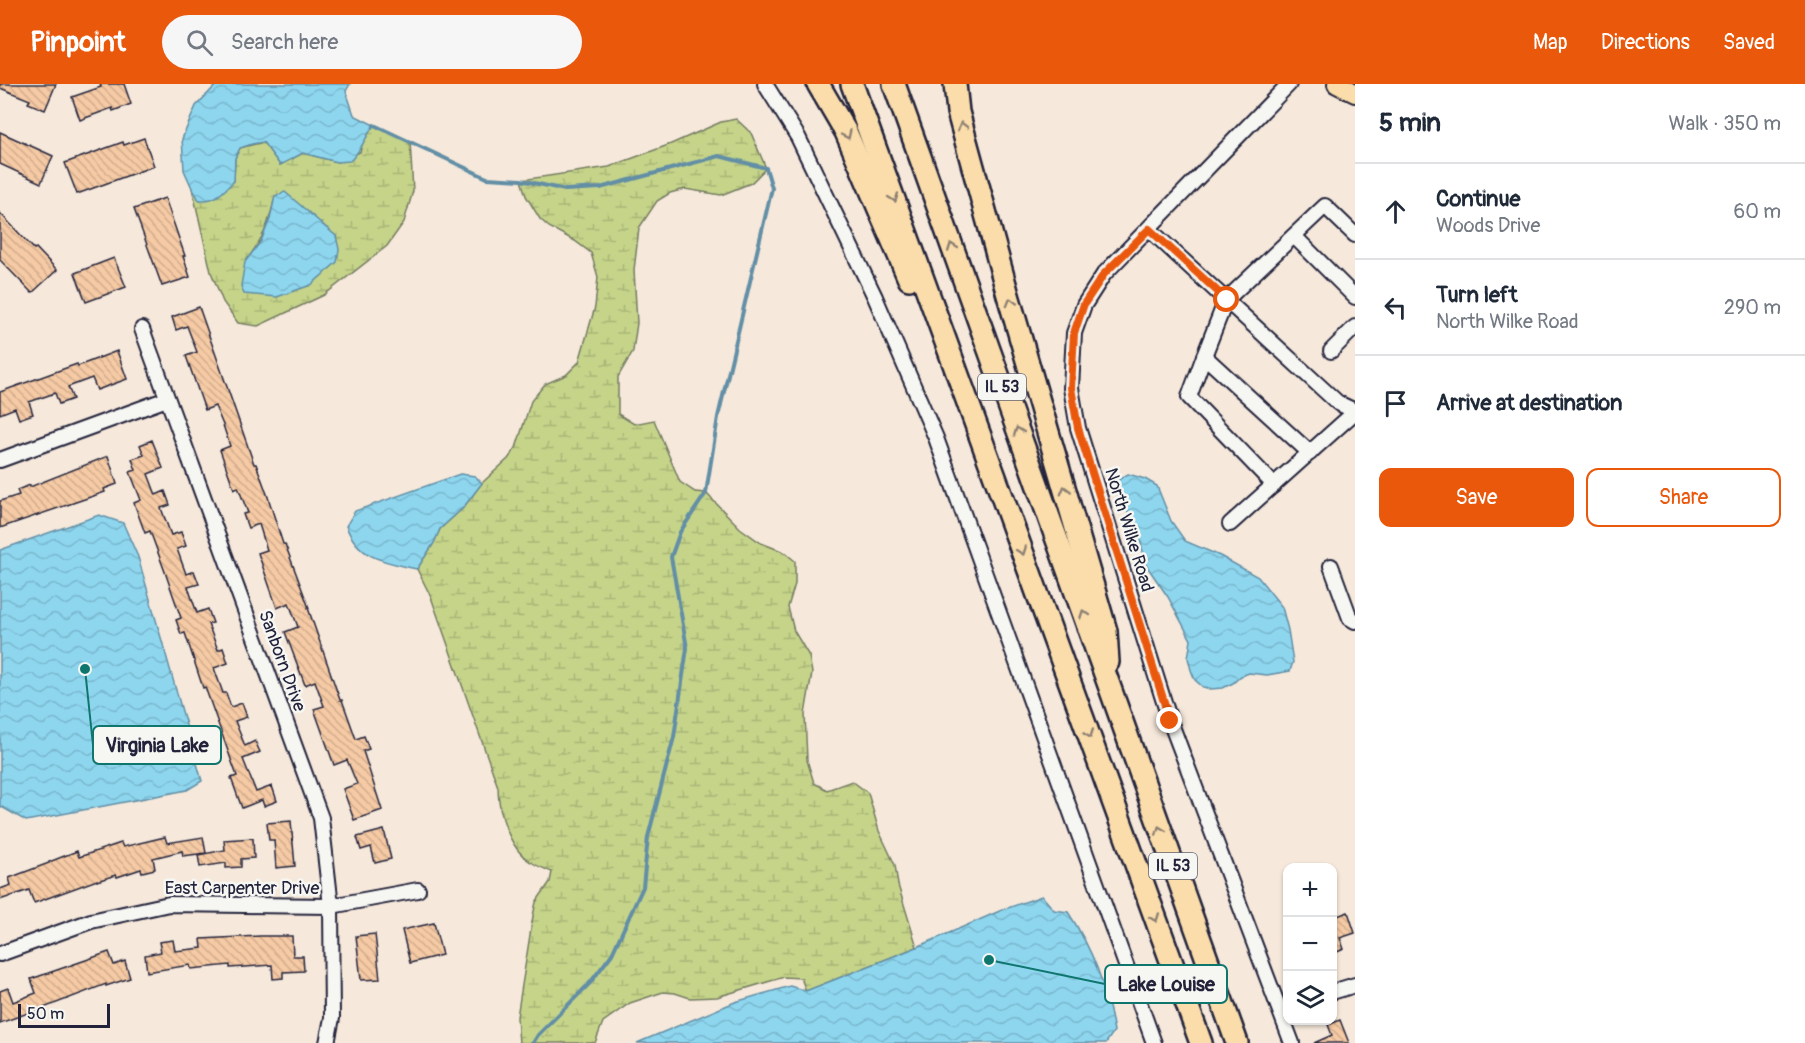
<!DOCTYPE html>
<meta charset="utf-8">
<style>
body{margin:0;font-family:Pangolin,sans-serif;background:#f6f6f7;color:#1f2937}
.controls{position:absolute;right:18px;bottom:18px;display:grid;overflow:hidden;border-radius:12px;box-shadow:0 2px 4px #0004}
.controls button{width:54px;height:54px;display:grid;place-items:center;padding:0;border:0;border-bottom:2px solid #e0e1e3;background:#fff;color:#1f2937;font:30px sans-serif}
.scale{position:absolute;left:18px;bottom:15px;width:92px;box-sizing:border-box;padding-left:6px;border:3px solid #22223b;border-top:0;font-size:16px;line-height:21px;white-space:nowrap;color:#22223b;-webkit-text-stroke:4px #f6f6f2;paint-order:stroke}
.stop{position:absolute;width:18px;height:18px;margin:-14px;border:4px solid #ea580c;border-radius:50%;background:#fff}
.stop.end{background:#ea580c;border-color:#fff;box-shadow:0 2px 6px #0008}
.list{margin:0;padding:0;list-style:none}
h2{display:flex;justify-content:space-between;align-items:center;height:78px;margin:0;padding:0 24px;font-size:26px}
h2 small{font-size:20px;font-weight:400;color:#747a83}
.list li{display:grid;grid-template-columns:39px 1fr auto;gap:18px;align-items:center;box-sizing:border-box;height:96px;padding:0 24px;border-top:2px solid #e0e1e3}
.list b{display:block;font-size:22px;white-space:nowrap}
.list p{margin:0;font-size:20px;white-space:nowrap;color:#747a83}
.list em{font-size:20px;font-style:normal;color:#747a83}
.actions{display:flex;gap:12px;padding:18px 24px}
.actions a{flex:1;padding:14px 0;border:2px solid #ea580c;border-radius:12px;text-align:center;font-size:21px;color:#ea580c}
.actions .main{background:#ea580c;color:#fff}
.icon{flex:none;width:33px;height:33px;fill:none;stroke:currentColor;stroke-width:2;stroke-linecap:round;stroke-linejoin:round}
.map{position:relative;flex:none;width:1355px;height:959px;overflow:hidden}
header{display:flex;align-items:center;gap:36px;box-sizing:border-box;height:84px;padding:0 30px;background:#ea580c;color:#fff}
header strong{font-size:28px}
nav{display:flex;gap:33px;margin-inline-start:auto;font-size:21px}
.search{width:420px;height:54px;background:#f6f6f7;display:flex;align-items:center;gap:15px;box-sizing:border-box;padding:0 21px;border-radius:33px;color:#747a83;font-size:22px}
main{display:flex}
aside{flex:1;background:#fff}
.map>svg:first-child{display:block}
.wetland{fill:url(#wetland-marsh);stroke:#747b62;stroke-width:1.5;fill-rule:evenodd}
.water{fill:url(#water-waves);stroke:#628ea6;stroke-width:1.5}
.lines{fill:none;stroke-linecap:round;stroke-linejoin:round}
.stream{stroke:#628ea6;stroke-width:4}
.building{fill:url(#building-back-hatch);stroke:#22223b;stroke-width:1.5}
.minor-casing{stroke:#22223b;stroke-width:18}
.major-casing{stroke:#22223b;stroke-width:22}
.highway-casing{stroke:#22223b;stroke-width:26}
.minor{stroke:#f6f6f2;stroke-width:14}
.major{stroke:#faddab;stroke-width:18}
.highway{stroke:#faddab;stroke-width:21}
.oneway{stroke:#8e8073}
.route{stroke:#ea580c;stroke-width:8}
.labels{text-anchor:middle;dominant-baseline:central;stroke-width:5;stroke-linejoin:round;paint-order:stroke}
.shield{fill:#f6f6f2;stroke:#626272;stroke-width:1.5}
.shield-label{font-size:16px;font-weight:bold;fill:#22223b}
.street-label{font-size:18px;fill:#22223b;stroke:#f6f6f2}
.leader{fill:none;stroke:#0f766e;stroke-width:2}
.callout-dot{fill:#0f766e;stroke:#f6f6f2;stroke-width:2}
.callout{fill:#f6f6f2;stroke:#0f766e;stroke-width:2}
.callout-label{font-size:20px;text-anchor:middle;font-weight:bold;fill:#22223b}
</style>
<header>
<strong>Pinpoint</strong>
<div class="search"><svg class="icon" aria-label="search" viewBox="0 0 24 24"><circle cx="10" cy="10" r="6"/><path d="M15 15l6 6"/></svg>Search here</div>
<nav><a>Map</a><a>Directions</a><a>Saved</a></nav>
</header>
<main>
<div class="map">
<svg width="1355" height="959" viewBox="0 0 1355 959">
<defs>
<pattern id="wetland-marsh" width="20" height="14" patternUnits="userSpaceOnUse" patternTransform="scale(1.5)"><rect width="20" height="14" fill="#c5d489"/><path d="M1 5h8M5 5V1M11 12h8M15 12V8" fill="none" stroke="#a9b677"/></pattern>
<pattern id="water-waves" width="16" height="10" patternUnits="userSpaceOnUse" patternTransform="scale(1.5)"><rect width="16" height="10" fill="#8dd6ee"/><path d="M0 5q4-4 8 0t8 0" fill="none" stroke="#79b7cd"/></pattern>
<pattern id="building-back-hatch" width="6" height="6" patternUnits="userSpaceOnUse" patternTransform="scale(1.5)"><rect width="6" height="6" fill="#f5caa4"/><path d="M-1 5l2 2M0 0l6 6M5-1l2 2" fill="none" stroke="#d2ad8e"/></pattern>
</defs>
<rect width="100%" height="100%" fill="#f6e9db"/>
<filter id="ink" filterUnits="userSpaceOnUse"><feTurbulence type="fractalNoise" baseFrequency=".0167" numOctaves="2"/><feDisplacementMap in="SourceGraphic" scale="12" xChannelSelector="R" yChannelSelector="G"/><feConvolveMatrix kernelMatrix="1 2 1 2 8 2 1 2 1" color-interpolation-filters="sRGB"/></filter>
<g filter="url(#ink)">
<g class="wetland">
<path d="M736,35L751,49L766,84L751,99L721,111L685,105L670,109L657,117L639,144L634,186L637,239L633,267L618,293V330L634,340L654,336L680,398L695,408L706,409L740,444L761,459L784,468L795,477V500L788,523L794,547L809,572L812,589L805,630L807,676L814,699L827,706L852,697L868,709L879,747L895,781L898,801L917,863L806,907L801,894L784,893L717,913L690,914L675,909L663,908L630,919L603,938L595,959H519L517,933L533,832L536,818L550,798L552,788C545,785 537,782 531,778C509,765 498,727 498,703L431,513L417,485L434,459L440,445L463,424L482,399L508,375L516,364L531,317L545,300L566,291L579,278L595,223L598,193L591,169L575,157L549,143L540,135L526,112L521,96L609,83L671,60L721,38Z"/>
<path d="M374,41L410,57L413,107L404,138L387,162L324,211L258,242L238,239L223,218L211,188L192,104L200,116L234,97L235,74L240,64L263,58L280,81L303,69L337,78L360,68L364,54ZM275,112L336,152L245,178C263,155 269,141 275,112Z"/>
</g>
<g class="water">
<path d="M217,0H350L346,7L354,31L374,41C365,54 361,67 350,77L337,78L303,69L280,81L263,58L252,60L240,64L235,74L234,97C222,109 217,117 199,116L192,104L184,86L182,55L196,22Z"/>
<polygon points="285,108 336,152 339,165 337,178 311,201 277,213 244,210 241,202 245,178 261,157 270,135 275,112"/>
<path d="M460,390L475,392L482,399L463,424L440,445L434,459L417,485C386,478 359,476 346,442L355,427Z"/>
<polygon points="1128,390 1145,395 1157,402 1171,437 1185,457 1220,472 1258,493 1282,523 1288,546 1293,578 1290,587 1267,591 1249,589 1241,592 1233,599 1223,604 1210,605 1203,603 1195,596 1191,586 1188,574 1191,556 1168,513 1146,481 1138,446 1118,412 1116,397"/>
<polygon points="99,431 123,439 138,473 202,697 187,706 26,737 0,722 0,466"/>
<path d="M1042,812L1054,826L1068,828C1093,866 1106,902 1114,947L1106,959H637L735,918L790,902L806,907L917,863L1002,826Z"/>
</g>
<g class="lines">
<polyline class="stream" points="374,41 487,94 521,96 565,106 600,104 719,72 766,84 772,104 718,333 706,409 680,448 671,473 687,564 674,653 648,753 643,803 612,870 590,899 538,951 533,959"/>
</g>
<g class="building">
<polygon points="0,0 56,0 45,26 28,19 30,16 0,4"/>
<polygon points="100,0 124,0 131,20 113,27 112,24 80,36 72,13 101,3"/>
<polygon points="0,48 53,72 41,99 0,80"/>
<polygon points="144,54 154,82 77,110 65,79 123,58 124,61"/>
<polygon points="165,114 185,172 183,172 190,193 162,202 134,125"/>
<polygon points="0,129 34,165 36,164 57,186 32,209 0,176"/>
<polygon points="114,174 126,203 86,218 75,189"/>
<polygon points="199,223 254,380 256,380 267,410 283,460 285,460 309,524 308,524 340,616 342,616 356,655 364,652 369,665 363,667 382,726 354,736 343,705 357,700 347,676 334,681 314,625 324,622 315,597 305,601 285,548 298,543 289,519 277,524 258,469 267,466 259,440 248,444 243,430 248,429 238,403 234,405 220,366 230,362 223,341 215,322 205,326 186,272 197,268 187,242 176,246 172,233"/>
<polygon points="117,267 127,295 97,306 92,294 68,303 73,315 59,320 55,309 29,318 33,330 19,335 15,324 0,330 0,308 77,280 78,282"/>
<polygon points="152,356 163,384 148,390 156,411 165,407 170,421 161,424 171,451 181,448 186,462 177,465 186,490 194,487 199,500 188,503 197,529 208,525 213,539 208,540 218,566 223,564 228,579 214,584 223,609 226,609 231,623 242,619 247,633 235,637 245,662 255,657 260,668 243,675 256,708 272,702 277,717 264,722 262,716 242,724 231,694 237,692 205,603 203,604 185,549 181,550 176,536 181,534 164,485 150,447 145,449 134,419 141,416 130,388 136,386 132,375 144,371 140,361"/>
<polygon points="108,372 117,400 104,405 105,408 0,444 0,417 19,411 17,406 30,401 30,403"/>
<polygon points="291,737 295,782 276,784 274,756 269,756 267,739"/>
<polygon points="384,746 391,775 375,779 371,763 361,766 357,753"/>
<polygon points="165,753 167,759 203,753 206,769 183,772 182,767 153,774 155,785 142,788 141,785 117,793 116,791 97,797 97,796 34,819 29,806 0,816 0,805 11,801 9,794 49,779 49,778 77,767 79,773 121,759 123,763"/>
<polygon points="253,754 254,774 241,775 241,783 226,784 226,779 200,783 198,771 225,766 224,756"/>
<polygon points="1348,828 1355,849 1340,854 1344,865 1332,870 1332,834"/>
<polygon points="434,839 442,871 410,879 402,846"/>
<polygon points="375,850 380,895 361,896 356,852"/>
<polygon points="260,852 292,852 293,872 303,872 304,887 283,888 283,894 273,895 272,881 230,884 230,881 191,885 190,881 147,888 145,871 161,868 159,858 173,856 175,867 202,864 201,855"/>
<polygon points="109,868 114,881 125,877 130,894 106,902 106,900 28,930 28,929 0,939 0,907 8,904 13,918 36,909 31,895"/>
<polygon points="1340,936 1349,959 1314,959 1332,951 1328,941"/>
</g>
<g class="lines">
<g class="minor-casing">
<g id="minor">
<polyline points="765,0 798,53 875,213 936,354 1154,959"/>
<polyline points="1289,0 1104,190 1084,221 1074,249 1071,304 1078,344 1170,637 1292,959"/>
<polyline points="1149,145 1338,319 1355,327"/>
<polyline points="1294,152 1355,213"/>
<polyline points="142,245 321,734 331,822 332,934 327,959"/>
<polyline points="1331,267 1355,243"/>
<polyline points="1204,272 1226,216 1325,122 1355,151"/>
<polyline points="0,376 167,315"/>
<polyline points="1274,401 1189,313 1204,272 1310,369"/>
<polyline points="1230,440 1355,328"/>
<polyline points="1331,482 1350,534 1355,537"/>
<polyline points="0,870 91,837 169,820 331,822 418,806"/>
<polyline points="1332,908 1355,901"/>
</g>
</g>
<g class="major-casing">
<polyline id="major" points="1337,0 1355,9"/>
</g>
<g class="highway-casing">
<g id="highway">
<polyline points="818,0 846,48 909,195"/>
<polyline points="852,0 1201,959"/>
<polyline points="894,0 1237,959"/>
<polyline points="955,0 958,28 1008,211 1106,547 1108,578"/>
</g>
</g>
<use href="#minor" class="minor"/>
<use href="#major" class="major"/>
<use href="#highway" class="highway"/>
</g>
<defs><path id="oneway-chevron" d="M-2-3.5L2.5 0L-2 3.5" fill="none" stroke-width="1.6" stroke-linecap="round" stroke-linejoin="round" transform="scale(1.5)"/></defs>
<g class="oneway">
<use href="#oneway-chevron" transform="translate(962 42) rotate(-106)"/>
<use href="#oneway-chevron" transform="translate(847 51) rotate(65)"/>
<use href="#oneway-chevron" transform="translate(894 114) rotate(70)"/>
<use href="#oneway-chevron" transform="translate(952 163) rotate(-110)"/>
<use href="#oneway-chevron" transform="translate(1011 218) rotate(-106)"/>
<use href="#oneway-chevron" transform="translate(1018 347) rotate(-110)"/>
<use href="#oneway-chevron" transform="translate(1065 406) rotate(-106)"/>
<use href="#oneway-chevron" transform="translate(1022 467) rotate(70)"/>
<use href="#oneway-chevron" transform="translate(1084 530) rotate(-110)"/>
<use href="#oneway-chevron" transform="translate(1089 650) rotate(70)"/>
<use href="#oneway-chevron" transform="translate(1160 746) rotate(-110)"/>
<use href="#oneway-chevron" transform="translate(1155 834) rotate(70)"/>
</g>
</g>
<g class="lines" filter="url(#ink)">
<polyline class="route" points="1170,637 1078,344 1071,304 1074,249 1084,220 1104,190 1149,145 1227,216"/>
</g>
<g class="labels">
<g class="shield">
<rect x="978" y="290" width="48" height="26" rx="4.5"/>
<rect x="1149" y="769" width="48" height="26" rx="4.5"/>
</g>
<g class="shield-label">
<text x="1002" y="303">IL 53</text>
<text x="1173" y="782">IL 53</text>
</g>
<g class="street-label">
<text transform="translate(1129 446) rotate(73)">North Wilke Road</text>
<text transform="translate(282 577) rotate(70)">Sanborn Drive</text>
<text x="242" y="804">East Carpenter Drive</text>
</g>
</g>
<path class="leader" d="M85 585L93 661M989 876L1105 900"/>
<g class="callout-dot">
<circle cx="85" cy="585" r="6"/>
<circle cx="989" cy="876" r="6"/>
</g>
<g class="callout">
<rect x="93" y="642" width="128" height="38" rx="6"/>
<rect x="1105" y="881" width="122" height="38" rx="6"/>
</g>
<g class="callout-label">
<text x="157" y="668">Virginia Lake</text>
<text x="1166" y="907">Lake Louise</text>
</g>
</svg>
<div class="controls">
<button>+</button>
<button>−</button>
<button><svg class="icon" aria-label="layers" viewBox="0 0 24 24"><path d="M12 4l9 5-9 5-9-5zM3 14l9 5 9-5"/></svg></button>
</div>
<div class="scale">50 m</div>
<div class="stop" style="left:1227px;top:216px"></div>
<div class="stop end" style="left:1170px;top:637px"></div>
</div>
<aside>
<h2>5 min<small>Walk · 350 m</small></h2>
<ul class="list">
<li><svg class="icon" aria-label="ahead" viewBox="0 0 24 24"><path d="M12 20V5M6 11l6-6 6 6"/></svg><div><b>Continue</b><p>Woods Drive</p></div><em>60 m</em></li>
<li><svg class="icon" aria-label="left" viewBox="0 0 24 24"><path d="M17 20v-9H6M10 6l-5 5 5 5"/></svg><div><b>Turn left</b><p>North Wilke Road</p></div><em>290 m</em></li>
<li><svg class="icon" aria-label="arrive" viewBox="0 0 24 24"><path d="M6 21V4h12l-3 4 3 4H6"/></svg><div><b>Arrive at destination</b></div></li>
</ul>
<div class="actions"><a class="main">Save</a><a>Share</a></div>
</aside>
</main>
